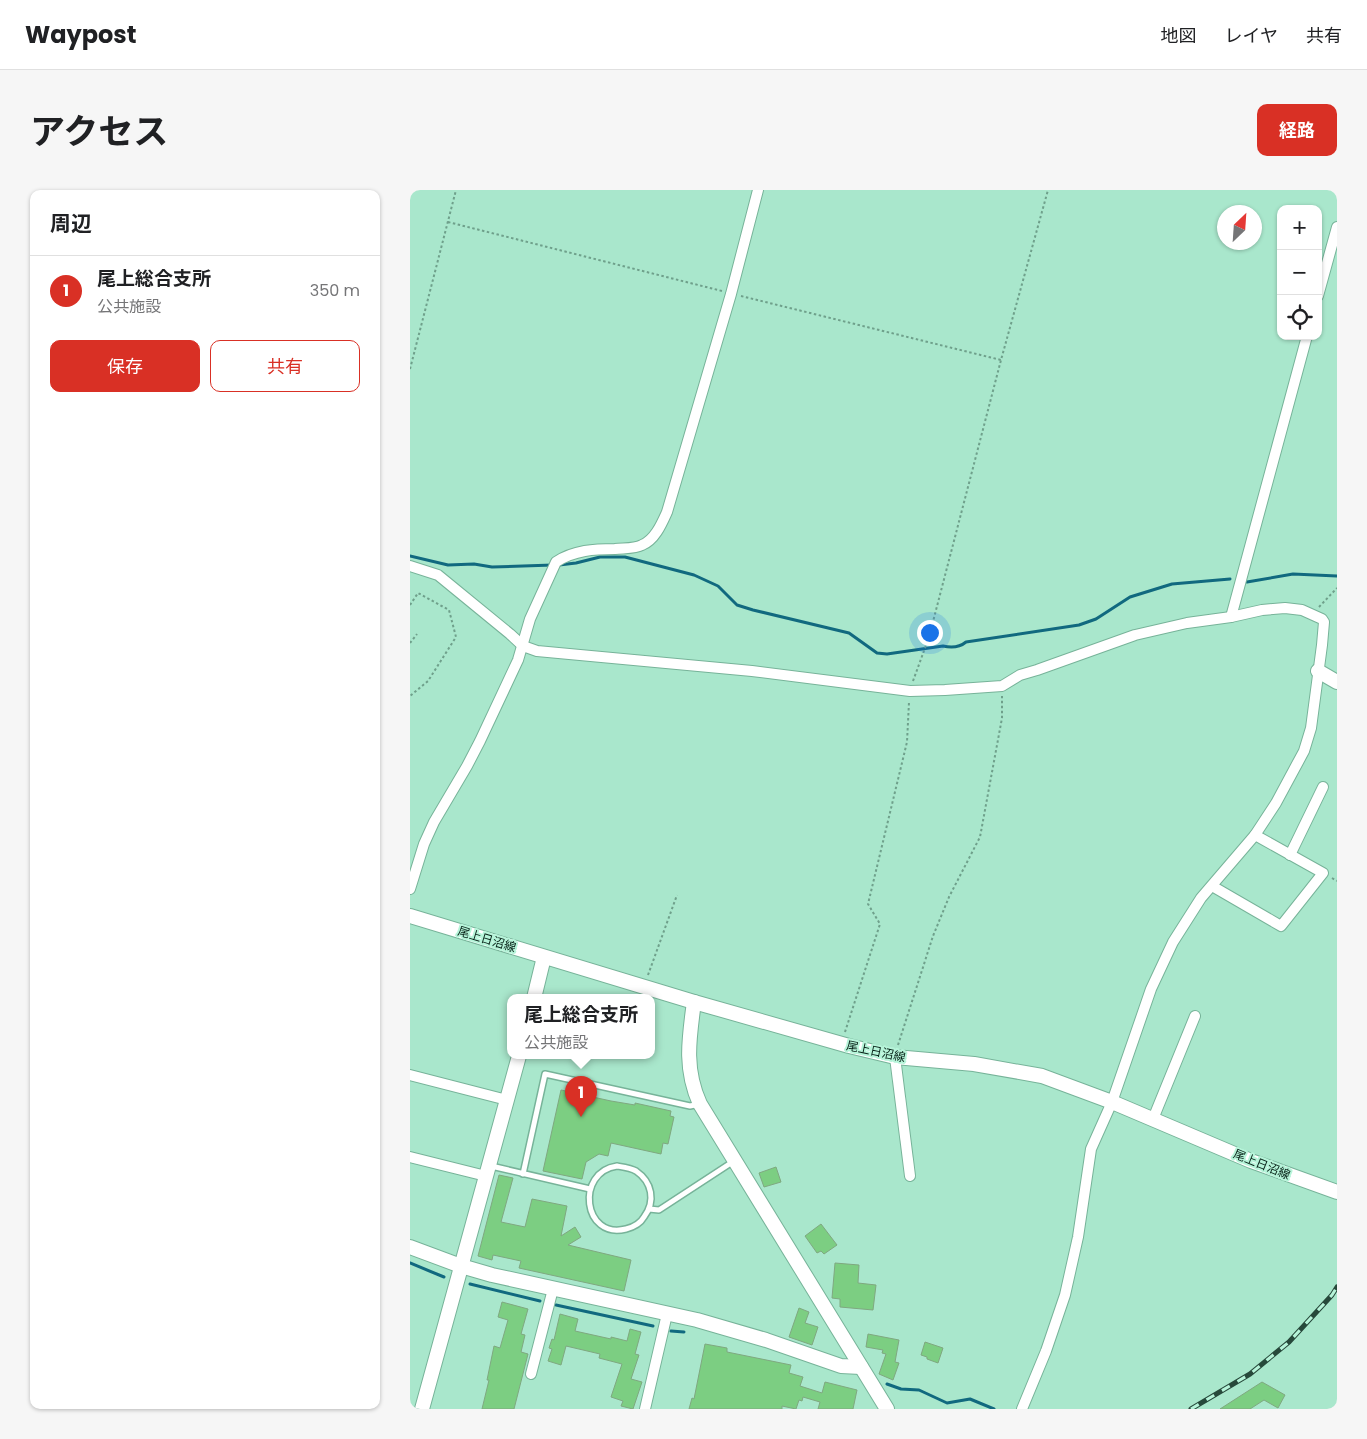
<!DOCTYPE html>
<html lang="ja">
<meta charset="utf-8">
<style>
body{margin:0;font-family:Poppins,"Noto Sans JP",sans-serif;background:#f6f6f6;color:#202124}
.controls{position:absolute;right:15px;top:15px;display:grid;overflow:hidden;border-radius:10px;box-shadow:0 1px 4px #0004}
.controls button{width:45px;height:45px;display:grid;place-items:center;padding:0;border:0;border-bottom:1px solid #e0e0e0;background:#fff;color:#202124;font:25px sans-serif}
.compass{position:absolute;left:807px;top:15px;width:45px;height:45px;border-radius:50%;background:#fff;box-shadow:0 1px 4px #0004;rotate:25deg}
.you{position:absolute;left:519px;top:442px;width:18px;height:18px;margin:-12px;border:4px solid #fff;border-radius:50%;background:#1a73e8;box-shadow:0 0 0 8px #1a73e833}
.badge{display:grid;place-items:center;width:32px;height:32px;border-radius:50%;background:#d93025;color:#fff;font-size:16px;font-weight:700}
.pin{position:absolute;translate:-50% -41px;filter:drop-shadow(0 1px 2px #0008)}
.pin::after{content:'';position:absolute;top:26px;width:18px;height:15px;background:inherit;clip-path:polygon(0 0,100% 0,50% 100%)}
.popup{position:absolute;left:97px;top:804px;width:148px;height:65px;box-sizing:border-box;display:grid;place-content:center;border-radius:10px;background:#fff;filter:drop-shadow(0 1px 4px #0005);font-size:16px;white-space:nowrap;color:#757577}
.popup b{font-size:19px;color:#202124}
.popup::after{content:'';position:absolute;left:50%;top:100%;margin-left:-10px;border:10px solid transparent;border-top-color:#fff}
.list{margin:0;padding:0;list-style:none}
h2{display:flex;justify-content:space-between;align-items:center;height:65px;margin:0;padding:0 20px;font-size:21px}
h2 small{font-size:16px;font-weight:400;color:#757577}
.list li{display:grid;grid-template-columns:32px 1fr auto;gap:15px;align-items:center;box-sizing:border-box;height:70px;padding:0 20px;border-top:1px solid #e0e0e0}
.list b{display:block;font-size:19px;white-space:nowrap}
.list p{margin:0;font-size:16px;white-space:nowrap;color:#757577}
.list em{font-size:16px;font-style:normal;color:#757577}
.actions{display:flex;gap:10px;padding:15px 20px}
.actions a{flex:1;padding:11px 0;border:1px solid #d93025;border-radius:10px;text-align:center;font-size:18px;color:#d93025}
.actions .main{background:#d93025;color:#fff}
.icon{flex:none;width:28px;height:28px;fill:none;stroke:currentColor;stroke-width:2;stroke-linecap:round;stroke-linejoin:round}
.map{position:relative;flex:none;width:927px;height:1219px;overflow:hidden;border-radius:10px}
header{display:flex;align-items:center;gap:30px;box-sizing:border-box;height:70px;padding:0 25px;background:#fff;border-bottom:1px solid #e0e0e0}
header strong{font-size:24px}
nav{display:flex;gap:28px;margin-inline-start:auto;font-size:18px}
.intro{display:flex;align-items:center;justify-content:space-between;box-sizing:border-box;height:120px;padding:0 30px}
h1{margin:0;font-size:35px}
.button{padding:12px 22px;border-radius:10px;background:#d93025;color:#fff;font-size:18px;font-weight:700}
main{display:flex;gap:30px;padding:0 30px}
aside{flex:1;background:#fff;border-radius:10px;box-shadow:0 1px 4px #0004}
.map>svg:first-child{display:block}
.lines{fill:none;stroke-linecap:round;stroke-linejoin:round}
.stream{stroke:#11697f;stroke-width:3}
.building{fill:#7cce82;stroke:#7fa880}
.lane-casing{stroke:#77b399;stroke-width:8}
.street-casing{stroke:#77b399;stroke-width:12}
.secondary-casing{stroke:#77b399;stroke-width:16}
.path{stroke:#6fa08b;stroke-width:2;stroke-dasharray:2.5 2.5;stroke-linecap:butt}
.lane{stroke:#fff;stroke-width:5}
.street{stroke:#fff;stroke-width:10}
.secondary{stroke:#fff;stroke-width:14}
.rail-casing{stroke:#27493b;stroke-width:5}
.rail{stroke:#b6f4d9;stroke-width:3;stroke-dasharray:9;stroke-linecap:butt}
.labels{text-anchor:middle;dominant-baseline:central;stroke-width:4;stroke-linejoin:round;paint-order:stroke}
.street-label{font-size:12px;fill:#062016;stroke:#b6f4d9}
</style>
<header>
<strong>Waypost</strong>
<nav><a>地図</a><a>レイヤ</a><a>共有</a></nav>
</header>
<div class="intro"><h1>アクセス</h1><a class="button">経路</a></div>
<main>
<aside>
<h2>周辺<small></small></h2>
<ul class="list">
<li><span class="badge">1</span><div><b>尾上総合支所</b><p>公共施設</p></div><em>350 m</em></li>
</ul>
<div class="actions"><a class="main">保存</a><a>共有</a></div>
</aside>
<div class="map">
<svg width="927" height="1219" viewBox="0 0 927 1219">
<rect width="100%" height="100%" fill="#a9e7cc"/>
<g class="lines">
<g class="stream">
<polyline points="0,366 38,375 64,374 82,377 143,375"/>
<path d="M149,375L166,373L190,367H215L284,385L308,396L327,415L343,420L439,443L467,463L477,464L533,456C541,458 550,457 556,452L669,435L686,429L720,407L762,394L820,389"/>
<polyline points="837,392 883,384 927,386"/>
<polyline points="0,1073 34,1087"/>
<polyline points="60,1094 130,1111"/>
<polyline points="146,1115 243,1136"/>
<polyline points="261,1141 274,1142"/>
<polyline points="477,1194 491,1199 509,1200 537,1213 560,1209 584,1219"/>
</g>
</g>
<g class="building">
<polygon points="151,900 201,911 225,915 225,913 261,921 260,926 264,927 258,954 253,953 251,964 201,953 198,966 189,964 176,972 172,989 133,981"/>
<polygon points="366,977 371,992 354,997 349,983"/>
<polygon points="89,985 103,988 91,1032 115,1037 122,1009 157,1016 151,1046 165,1037 171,1047 158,1055 221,1070 214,1101 109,1078 111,1071 83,1065 82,1070 68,1066"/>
<polygon points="411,1034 427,1055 414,1064 411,1061 407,1063 395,1046"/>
<polygon points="425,1073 449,1075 448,1093 466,1095 463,1120 430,1117 430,1109 422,1108"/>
<polygon points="92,1112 118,1119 111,1144 115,1145 111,1162 118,1164 104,1219 72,1219 79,1190 77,1190 84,1156 90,1158 98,1130 88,1127"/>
<polygon points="389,1118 399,1122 395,1133 408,1137 402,1155 379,1147"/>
<polygon points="150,1124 168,1129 165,1141 201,1149 201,1147 217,1151 220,1139 231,1142 225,1164 229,1165 221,1189 232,1192 223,1219 211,1216 213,1211 201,1207 212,1174 189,1168 190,1164 156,1156 151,1175 138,1171 142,1159 139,1158 142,1149 144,1150"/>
<polygon points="458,1144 489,1150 485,1172 489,1173 483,1190 469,1184 476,1164 472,1163 473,1160 456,1157"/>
<polygon points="515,1152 533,1158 528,1173 517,1169 517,1167 511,1165"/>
<polygon points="295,1154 317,1158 317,1162 381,1175 379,1183 393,1187 390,1196 412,1203 415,1192 447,1200 443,1219 408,1219 410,1212 393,1207 392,1211 389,1210 386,1219 372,1216 372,1219 279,1219 282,1208 284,1209"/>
<polygon points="852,1192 875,1205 868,1218 854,1210 840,1219 810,1219"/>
</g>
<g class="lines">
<g class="lane-casing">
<g id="lane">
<polyline points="81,976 180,999"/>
<path d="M207,976C213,977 221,978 226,981C242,992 246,1011 234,1027C230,1034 224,1037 216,1039C173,1050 165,982 207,976Z"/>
<polyline points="113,984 135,884 280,916 290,914"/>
<polyline points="239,1019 249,1020 324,971"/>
</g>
</g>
<g class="street-casing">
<g id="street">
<polyline points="908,106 927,37"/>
<polyline points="0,376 28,385 100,444 113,456 127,461 342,481 500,501 535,500 592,496 610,485 627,480 725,445 777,433 821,427 852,420 875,418 892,420 912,429 914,432 912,455 901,538 894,561 866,613 845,645 791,708 763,752 741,799 702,912 681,959 668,1047 655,1105 636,1161 612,1219"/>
<polyline points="821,427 897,146"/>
<polyline points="880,665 913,597"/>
<polyline points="802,696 871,736 913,683 845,645"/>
<path d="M0,699L14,654L24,632L57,576L70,551L108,470L120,429L146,372C164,360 185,359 205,359C214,358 225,359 232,355C245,350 252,333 257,322L321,104L348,0"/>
<polyline points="485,867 500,986"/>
<polyline points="0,885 97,910"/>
<polyline points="743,929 785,826"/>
<polyline points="0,967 76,986"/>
<polyline points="121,1184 143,1099"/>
<polyline points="235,1219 257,1124"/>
</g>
</g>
<g class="secondary-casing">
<g id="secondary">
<polyline points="908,481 927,492"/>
<polyline points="0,726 284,812 439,856 485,867 564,874 632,886 702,912 841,971 927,1002"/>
<polyline points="124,808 134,767"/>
<path d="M284,812C279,849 274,879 290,914L477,1219"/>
<polyline points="0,1057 51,1076 82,1085 287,1130 356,1150 431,1176 451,1177"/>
<polyline points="12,1219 109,866"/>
</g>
</g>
<g class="path">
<polyline points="38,32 312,101"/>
<polyline points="331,106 591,170"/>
<polyline points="0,179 46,0"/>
<polyline points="0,415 8,403 39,420 46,447 18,491 0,506"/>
<polyline points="909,417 927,398"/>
<polyline points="0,453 7,444"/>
<polyline points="503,491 519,447 591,170 638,0"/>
<polyline points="922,688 927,691"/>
<polyline points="238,785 267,705"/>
<polyline points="435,842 470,734 458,714 497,552 499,512"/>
<polyline points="488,855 523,746 539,707 570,647 592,528 592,506"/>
</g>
<use href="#lane" class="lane"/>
<use href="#street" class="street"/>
<use href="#secondary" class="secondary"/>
<g class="rail-casing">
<polyline id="rail" points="781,1219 840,1184 879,1152 922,1105 927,1097"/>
</g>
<use href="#rail" class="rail"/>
</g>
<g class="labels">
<g class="street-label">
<text transform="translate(77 749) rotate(17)">尾上日沼線</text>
<text transform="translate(466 861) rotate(12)">尾上日沼線</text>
<text transform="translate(852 974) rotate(22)">尾上日沼線</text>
</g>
</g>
</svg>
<div class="controls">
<button>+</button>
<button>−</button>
<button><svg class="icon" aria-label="locate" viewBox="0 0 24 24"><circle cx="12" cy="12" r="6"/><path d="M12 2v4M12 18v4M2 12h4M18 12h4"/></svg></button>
</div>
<svg class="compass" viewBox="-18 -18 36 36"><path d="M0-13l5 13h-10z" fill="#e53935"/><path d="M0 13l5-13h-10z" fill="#757577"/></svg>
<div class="you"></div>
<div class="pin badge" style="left:171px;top:927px">1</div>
<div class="popup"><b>尾上総合支所</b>公共施設</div>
</div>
</main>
